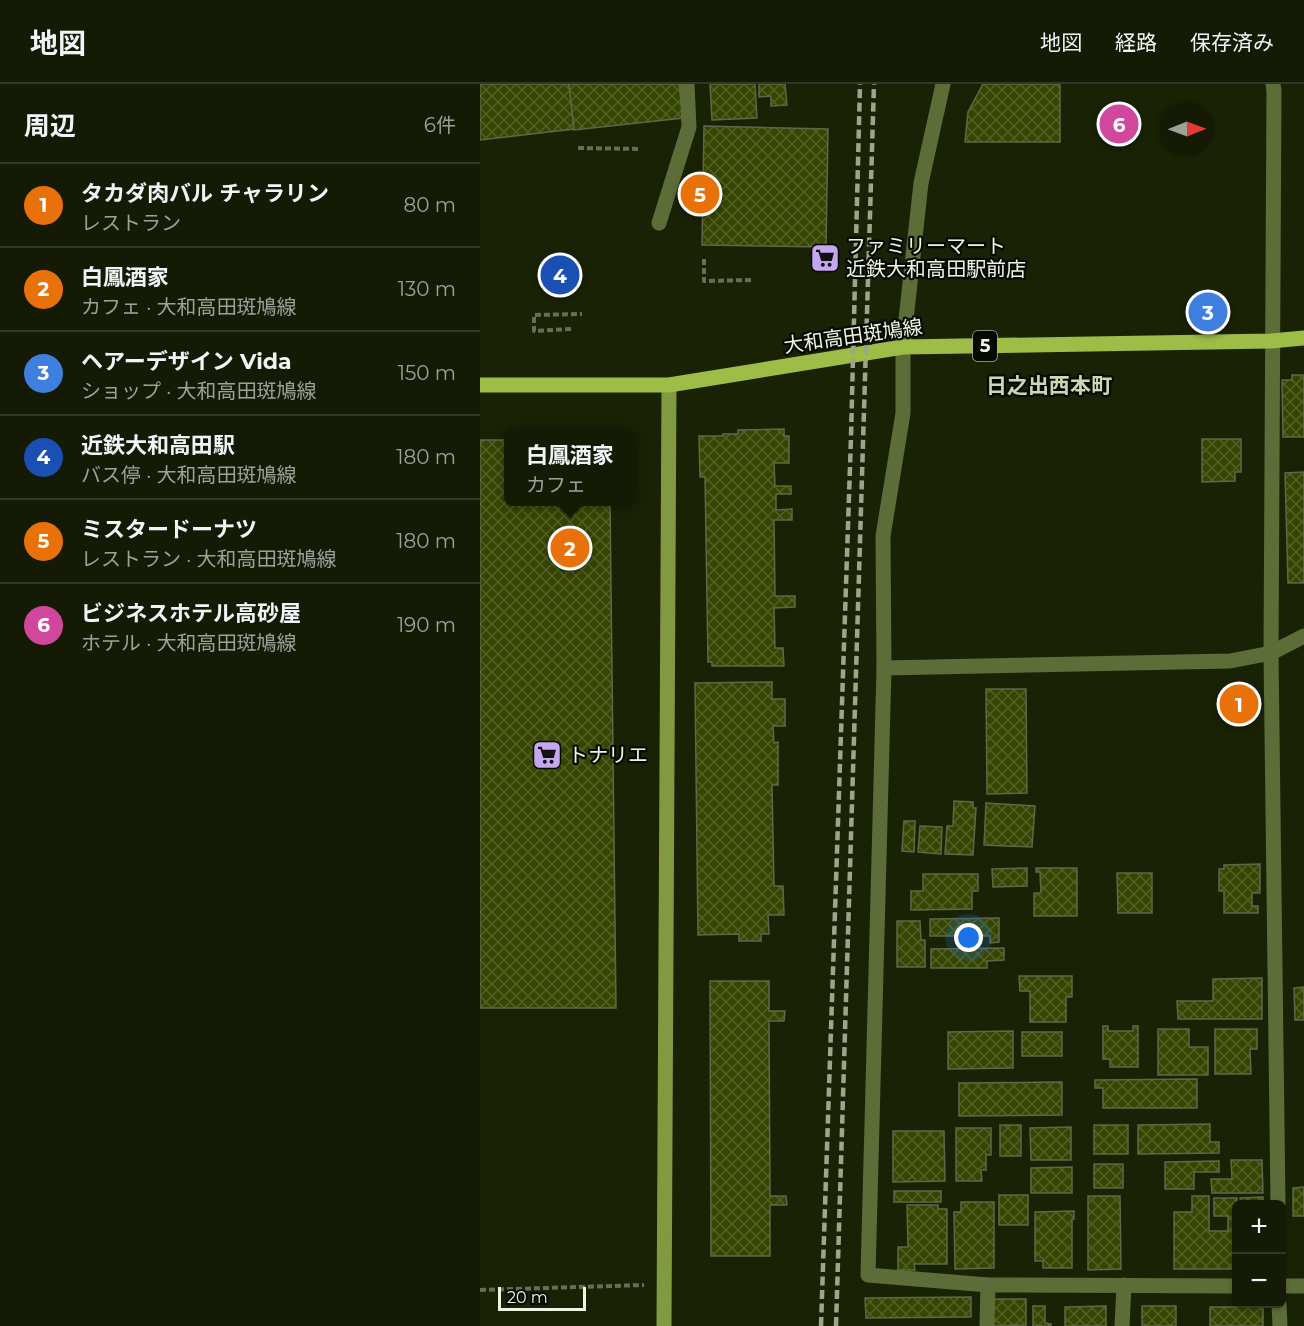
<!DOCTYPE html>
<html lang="ja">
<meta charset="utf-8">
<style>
body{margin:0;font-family:Montserrat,"Noto Sans JP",sans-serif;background:#1d230e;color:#f1f3f6}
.controls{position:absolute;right:18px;bottom:18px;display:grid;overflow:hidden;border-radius:9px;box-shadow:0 2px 4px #0004}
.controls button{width:54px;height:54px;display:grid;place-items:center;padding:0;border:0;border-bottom:2px solid #333826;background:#141a04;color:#f1f3f6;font:30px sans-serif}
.compass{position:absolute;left:680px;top:18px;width:54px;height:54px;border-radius:50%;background:#141a04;box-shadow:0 2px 4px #0004;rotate:89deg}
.scale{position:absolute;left:18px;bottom:15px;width:88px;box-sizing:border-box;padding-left:6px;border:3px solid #eff5e3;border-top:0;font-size:16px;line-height:21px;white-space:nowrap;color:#eff5e3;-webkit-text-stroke:4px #070a02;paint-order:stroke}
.you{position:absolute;left:489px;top:854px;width:21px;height:21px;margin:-15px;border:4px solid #fff;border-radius:50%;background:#1a73e8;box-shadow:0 0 0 9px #1a73e833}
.badge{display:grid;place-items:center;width:39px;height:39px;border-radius:50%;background:#c6a6f0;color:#fff;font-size:20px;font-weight:700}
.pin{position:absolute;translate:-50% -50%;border:3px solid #fff;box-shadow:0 2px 6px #0006}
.popup{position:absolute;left:24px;top:344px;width:132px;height:78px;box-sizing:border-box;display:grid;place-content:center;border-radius:9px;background:#141a04;filter:drop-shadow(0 2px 4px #0005);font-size:20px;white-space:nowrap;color:#9da19a}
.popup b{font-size:22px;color:#f1f3f6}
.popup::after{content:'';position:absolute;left:50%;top:100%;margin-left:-12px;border:12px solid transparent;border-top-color:#141a04}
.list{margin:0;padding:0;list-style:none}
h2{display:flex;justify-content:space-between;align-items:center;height:78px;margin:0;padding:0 24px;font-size:26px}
h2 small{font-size:20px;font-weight:400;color:#9da19a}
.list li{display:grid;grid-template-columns:39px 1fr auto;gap:18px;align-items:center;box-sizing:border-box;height:84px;padding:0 24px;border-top:2px solid #333826}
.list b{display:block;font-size:22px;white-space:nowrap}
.list p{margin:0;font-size:20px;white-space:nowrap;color:#9da19a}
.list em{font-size:20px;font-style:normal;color:#9da19a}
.map{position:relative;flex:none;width:824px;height:1242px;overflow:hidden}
header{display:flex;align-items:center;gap:36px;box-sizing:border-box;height:84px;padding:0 30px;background:#141a04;border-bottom:2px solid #333826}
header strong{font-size:28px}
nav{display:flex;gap:33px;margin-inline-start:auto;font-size:21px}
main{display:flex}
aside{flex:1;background:#141a04}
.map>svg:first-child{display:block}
.building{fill:url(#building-cross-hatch);stroke:#5e6849;stroke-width:1.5}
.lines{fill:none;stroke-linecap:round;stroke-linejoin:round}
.path{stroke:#676e55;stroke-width:4;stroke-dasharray:6 3;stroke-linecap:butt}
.street{stroke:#5d6d38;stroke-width:15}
.secondary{stroke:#819a41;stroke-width:15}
.primary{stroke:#9dbd47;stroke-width:15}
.rail{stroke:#9ea58f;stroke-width:4.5;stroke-dasharray:9 4.5;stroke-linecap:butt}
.labels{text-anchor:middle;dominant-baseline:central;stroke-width:4.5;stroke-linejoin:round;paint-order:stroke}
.shield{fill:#070a02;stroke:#a9aea0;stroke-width:1.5}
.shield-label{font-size:18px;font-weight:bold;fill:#eff5e3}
.poi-label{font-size:20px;fill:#eff5e3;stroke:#070a02;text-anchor:start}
.street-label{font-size:20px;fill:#eff5e3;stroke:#070a02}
.neighbourhood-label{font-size:21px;font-weight:bold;fill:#ccd8b4;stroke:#070a02}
</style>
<header>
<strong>地図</strong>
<nav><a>地図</a><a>経路</a><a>保存済み</a></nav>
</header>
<main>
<aside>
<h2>周辺<small>6件</small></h2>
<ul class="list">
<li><span class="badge" style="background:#e8710a">1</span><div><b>タカダ肉バル チャラリン</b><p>レストラン</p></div><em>80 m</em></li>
<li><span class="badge" style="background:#e8710a">2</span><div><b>白鳳酒家</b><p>カフェ · 大和高田斑鳩線</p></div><em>130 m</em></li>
<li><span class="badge" style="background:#3f7fe0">3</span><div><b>ヘアーデザイン Vida</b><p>ショップ · 大和高田斑鳩線</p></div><em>150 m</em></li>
<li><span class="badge" style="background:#1a4fb4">4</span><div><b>近鉄大和高田駅</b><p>バス停 · 大和高田斑鳩線</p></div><em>180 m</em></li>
<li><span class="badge" style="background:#e8710a">5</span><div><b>ミスタードーナツ</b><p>レストラン · 大和高田斑鳩線</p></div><em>180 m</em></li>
<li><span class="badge" style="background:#d1479c">6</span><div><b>ビジネスホテル高砂屋</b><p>ホテル · 大和高田斑鳩線</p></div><em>190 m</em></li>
</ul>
</aside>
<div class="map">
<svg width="824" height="1242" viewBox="0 0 824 1242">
<defs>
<pattern id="building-cross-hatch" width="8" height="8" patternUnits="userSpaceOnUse" patternTransform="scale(1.5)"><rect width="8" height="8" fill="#364600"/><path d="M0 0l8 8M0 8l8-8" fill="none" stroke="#536125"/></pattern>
</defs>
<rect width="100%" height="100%" fill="#1a2205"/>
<g class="building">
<polygon points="0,0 89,0 94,45 0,56"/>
<polygon points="89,0 199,0 203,34 94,46"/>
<polygon points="230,0 275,0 277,34 232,36"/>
<polygon points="279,0 305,0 307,21 291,22 291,12 279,13"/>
<polygon points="503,0 580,0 580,58 485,58 488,28"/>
<polygon points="224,42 348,45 346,163 222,161"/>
<polygon points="812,291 824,291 824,353 803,353 802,296 812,296"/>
<polygon points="304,345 304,352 309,352 309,379 294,379 295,402 311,402 311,410 296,410 296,426 312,425 312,436 294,436 295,512 315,512 315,523 294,524 295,564 303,564 304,582 232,582 232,578 228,578 225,393 220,393 219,352 243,352 243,350 258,350 258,346"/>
<polygon points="722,355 761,355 761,388 755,388 755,397 722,398"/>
<polygon points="0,356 28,356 28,418 130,418 136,924 0,924"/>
<polygon points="824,388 824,499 808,499 805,389"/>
<polygon points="292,598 292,615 305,615 305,642 293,642 294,659 298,658 298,701 292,701 294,802 303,802 304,831 288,831 289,850 281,850 281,857 259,857 259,850 218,851 215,599"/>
<polygon points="506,605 546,605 547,709 507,710"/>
<polygon points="474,717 493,718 493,724 496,724 493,771 465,770 467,742 473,742"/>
<polygon points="506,719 555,722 552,763 504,761"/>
<polygon points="424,737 435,737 434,768 422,767"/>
<polygon points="440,742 462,743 461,770 438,768"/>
<polygon points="780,780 780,809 772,809 772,822 778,822 778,829 744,829 744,807 739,807 739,785 744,785 744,781"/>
<polygon points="547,784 547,802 513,803 512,785"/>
<polygon points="556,784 597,784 597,832 554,832 554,809 561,809 560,788 556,788"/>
<polygon points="637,789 672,789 672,829 638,829"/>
<polygon points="443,790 498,790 498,807 492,807 492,825 431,826 431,807 443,807"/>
<polygon points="519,834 519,858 510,859 510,852 450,852 450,835"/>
<polygon points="417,837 440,837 441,856 445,856 445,883 417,883"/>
<polygon points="524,864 524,876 507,877 507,884 451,884 451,865"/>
<polygon points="539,892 592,892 592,913 586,913 586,938 550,938 550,907 540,907"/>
<polygon points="782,894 782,935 698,935 697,917 733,917 733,895"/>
<polygon points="230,897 289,897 289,927 305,927 304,937 289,937 290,1112 306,1112 307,1121 290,1121 290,1172 231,1172"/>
<polygon points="824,903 824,936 815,936 814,904"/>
<polygon points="623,942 628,942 628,947 653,947 653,942 658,942 658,983 630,983 630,975 623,975"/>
<polygon points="678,945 709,945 709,963 728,963 728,991 678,991"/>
<polygon points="735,945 777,945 777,965 770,965 771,990 735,990"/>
<polygon points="533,947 533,984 468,985 468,948"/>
<rect x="542" y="948" width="40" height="24"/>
<polygon points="717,995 717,1024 623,1024 623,1004 615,1004 615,996"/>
<polygon points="582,998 582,1031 479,1032 479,999"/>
<polygon points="730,1040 730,1058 739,1058 739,1069 658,1070 658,1041"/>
<rect x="520" y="1041" width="21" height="31"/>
<rect x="614" y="1041" width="34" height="29"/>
<polygon points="591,1043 591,1076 551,1076 550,1044"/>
<polygon points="476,1044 511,1044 511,1071 506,1071 506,1086 501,1086 502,1097 476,1097"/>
<polygon points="413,1047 464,1047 465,1097 413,1098"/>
<polygon points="751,1076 782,1076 783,1109 732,1109 731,1095 752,1095"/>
<polygon points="739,1077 739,1088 714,1088 714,1105 685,1105 685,1078"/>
<rect x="614" y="1080" width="29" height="24"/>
<polygon points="592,1083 592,1109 551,1109 551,1084"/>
<polygon points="824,1103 824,1132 813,1132 813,1104"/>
<rect x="414" y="1107" width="47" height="11"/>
<rect x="519" y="1111" width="29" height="30"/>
<polygon points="608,1112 640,1112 641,1185 608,1186"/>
<polygon points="712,1112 729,1112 729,1147 748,1147 748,1132 734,1132 734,1114 757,1114 756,1185 694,1185 694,1128 712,1128"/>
<polygon points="783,1113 783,1120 761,1120 760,1114"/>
<polygon points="481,1118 514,1118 514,1184 475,1185 474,1128 481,1128"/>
<polygon points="427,1121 458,1121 458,1125 467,1125 467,1180 434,1180 435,1186 418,1186 418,1163 428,1163"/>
<polygon points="594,1127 594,1135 592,1135 592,1184 563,1184 563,1177 555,1177 555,1128"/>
<polygon points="491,1213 491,1233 386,1234 385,1214"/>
<polygon points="512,1215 546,1215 546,1241 512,1242"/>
<polygon points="553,1222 565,1222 565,1239 571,1240 571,1242 553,1242"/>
<polygon points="626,1222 626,1242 585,1242 585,1223"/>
<rect x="662" y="1222" width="34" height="20"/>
<rect x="730" y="1223" width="53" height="19"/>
</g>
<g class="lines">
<g class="path">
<polyline points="98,64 161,65"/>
<polyline points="224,175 224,197 274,196"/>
<polyline points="91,245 54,247 54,231 102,230"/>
<polyline points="0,1206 164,1201"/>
</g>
<g class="street">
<polyline points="463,0 441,99 423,263 423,329 403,452 404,584 388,1191 508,1201 756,1202"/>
<polyline points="793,0 794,7 791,569 798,1120"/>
<polyline points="179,139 209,43 207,0"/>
<polyline points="404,584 750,577 791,569 824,552"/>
<polyline points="802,1202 824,1202"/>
<polyline points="799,1220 800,1242"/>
<polyline points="507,1242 508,1201"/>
<polyline points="642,1242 644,1201"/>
</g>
<polyline class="secondary" points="184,1242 189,301"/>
<polyline class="primary" points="0,301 189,301 423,263 791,257 824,254"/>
<g class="rail">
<polyline points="341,1242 371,353 380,0"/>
<polyline points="356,1242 394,0"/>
</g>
</g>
<defs>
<g id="supermarket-square" transform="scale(1.5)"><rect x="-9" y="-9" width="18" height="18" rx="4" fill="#c6a6f0" stroke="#070a02"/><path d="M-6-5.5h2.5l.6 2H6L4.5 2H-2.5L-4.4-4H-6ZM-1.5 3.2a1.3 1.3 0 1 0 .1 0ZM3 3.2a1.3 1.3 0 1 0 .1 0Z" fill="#111"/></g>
</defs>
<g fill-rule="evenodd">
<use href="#supermarket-square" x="345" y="174"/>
<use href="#supermarket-square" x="67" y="671"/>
</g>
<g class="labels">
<rect class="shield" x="493" y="247" width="24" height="30" rx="4.5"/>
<g class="shield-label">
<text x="505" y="262">5</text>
</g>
<g class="poi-label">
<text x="366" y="162">ファミリーマート<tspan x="366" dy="23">近鉄大和高田駅前店</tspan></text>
<text x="88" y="671">トナリエ</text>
</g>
<g class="street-label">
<text transform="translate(373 252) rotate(-8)">大和高田斑鳩線</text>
</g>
<g class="neighbourhood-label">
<text x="569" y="301">日之出西本町</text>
</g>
</g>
</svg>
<div class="controls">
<button>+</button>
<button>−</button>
</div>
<svg class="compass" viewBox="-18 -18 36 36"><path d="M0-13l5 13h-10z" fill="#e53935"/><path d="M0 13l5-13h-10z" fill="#9da19a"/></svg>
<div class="scale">20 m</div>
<div class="you"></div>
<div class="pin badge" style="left:759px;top:620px;background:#e8710a">1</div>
<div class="pin badge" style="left:90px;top:464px;background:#e8710a">2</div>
<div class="popup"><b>白鳳酒家</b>カフェ</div>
<div class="pin badge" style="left:728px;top:228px;background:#3f7fe0">3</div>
<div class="pin badge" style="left:80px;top:191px;background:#1a4fb4">4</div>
<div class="pin badge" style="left:220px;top:110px;background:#e8710a">5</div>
<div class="pin badge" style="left:639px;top:40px;background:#d1479c">6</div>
</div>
</main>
